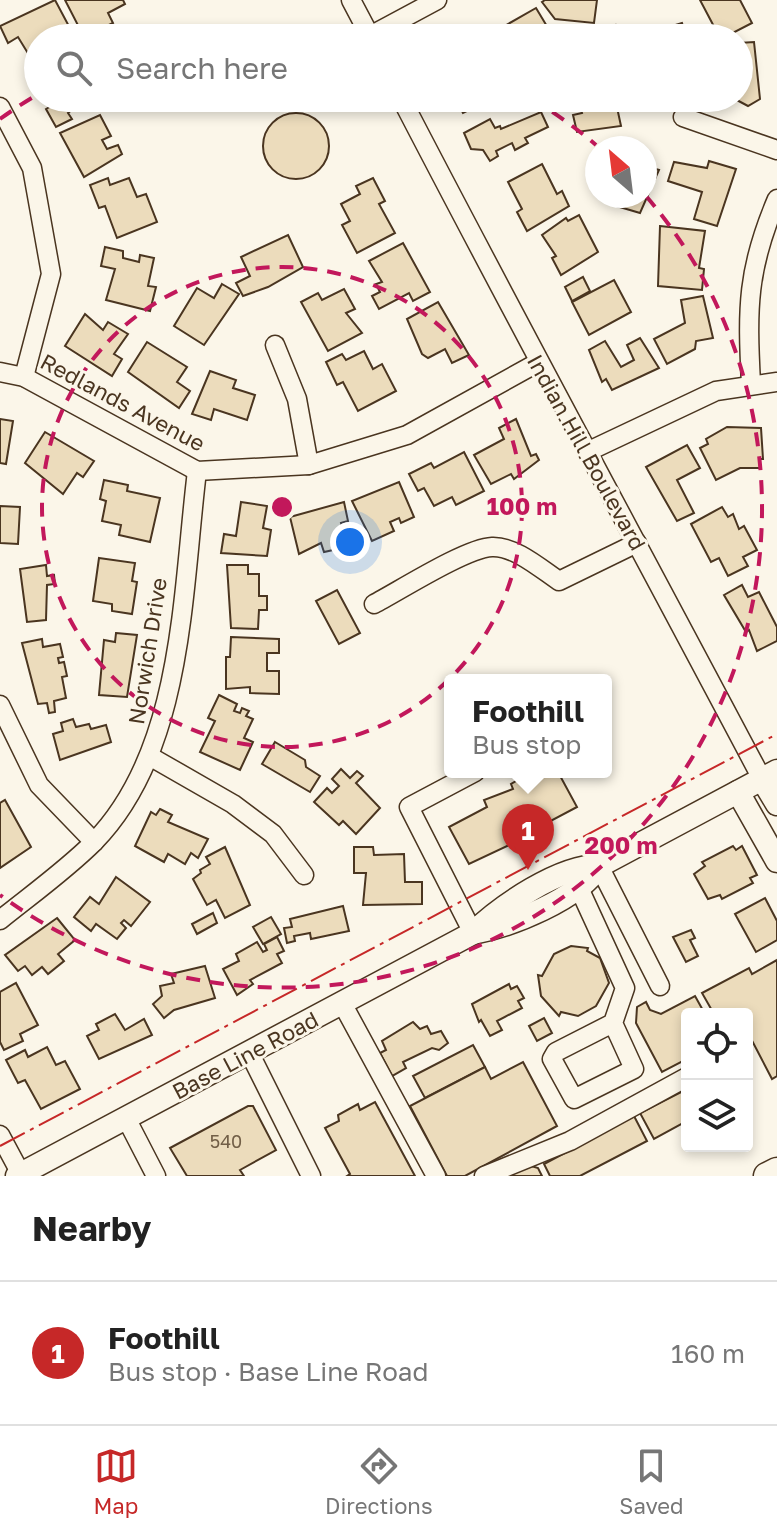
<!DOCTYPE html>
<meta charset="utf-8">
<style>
body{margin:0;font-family:"Golos Text",sans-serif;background:#f2f2f2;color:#222}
.controls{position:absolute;right:24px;bottom:24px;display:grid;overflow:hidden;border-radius:8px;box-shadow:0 4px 12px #0003}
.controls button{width:72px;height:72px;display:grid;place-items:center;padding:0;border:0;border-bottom:2px solid #e0e0e0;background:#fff;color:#222;font:40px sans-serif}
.compass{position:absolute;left:585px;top:136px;width:72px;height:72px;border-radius:50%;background:#fff;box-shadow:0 4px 12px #0003;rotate:332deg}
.you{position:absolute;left:350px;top:542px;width:28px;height:28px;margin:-20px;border:6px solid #fff;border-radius:50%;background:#1a73e8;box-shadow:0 0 0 12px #1a73e833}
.badge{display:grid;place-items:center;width:52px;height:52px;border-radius:50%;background:#c62828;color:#fff;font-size:26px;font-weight:700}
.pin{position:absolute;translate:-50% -66px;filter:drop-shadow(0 2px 4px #0008)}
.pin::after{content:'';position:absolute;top:42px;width:28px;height:24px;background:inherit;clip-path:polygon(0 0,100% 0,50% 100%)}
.popup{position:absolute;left:444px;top:674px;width:168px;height:104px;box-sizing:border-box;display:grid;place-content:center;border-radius:8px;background:#fff;filter:drop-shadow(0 2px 6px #0005);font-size:26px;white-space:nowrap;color:#767676}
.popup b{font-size:30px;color:#222}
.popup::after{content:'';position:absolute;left:50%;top:100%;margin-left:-16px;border:16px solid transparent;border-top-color:#fff}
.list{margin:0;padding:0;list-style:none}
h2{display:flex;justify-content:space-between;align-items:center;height:104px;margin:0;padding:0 32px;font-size:34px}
h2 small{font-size:26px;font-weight:400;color:#767676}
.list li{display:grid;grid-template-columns:52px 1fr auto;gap:24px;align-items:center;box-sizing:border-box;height:144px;padding:0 32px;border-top:2px solid #e0e0e0}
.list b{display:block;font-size:30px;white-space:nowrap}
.list p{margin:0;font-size:26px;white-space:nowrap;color:#767676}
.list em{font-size:26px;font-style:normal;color:#767676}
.icon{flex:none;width:44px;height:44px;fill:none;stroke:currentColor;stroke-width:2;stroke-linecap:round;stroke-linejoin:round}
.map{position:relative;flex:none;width:777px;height:1176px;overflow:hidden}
.search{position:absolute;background:#fff;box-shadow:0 4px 12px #0003;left:24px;right:24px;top:24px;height:88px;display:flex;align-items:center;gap:20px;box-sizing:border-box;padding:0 28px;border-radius:44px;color:#767676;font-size:30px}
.sheet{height:248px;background:#fff}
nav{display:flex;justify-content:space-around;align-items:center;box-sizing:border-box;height:112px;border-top:2px solid #e0e0e0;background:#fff;font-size:22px;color:#767676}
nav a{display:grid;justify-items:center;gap:4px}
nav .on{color:#c62828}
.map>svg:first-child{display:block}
.building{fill:#ecdcbc;stroke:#4a3520;stroke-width:2}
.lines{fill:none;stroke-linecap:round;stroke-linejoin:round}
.minor-casing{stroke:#4a3520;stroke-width:21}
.major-casing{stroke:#4a3520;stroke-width:25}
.highway-casing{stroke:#4a3520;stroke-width:29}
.minor{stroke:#fbf6e9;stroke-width:18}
.major{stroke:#fbf6e9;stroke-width:22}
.highway{stroke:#fbf6e9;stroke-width:26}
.power{stroke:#c62828;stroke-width:2;stroke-dasharray:28 6 4 6;stroke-linecap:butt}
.ring{fill:none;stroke:#c2185b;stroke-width:4;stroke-dasharray:14 10}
.labels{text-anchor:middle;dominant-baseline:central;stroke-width:6;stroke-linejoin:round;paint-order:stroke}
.number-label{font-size:18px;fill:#725f47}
.street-label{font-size:22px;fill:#4a3520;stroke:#fbf6e9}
.centre{fill:#c2185b;stroke:#fbf6e9;stroke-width:4}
.ring-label{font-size:24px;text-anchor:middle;font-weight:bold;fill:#c2185b;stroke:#fbf6e9;stroke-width:6;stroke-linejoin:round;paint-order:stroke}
</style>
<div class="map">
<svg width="777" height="1176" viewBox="0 0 777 1176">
<rect width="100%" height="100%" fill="#fbf6e9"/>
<g class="building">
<polygon points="55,0 72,32 60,38 38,38 38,50 29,55 18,37 8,43 0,26"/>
<polygon points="65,0 123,0 125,4 108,13 113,23 84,37"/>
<polygon points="545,0 597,0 594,23 555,19 542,2"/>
<polygon points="700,0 740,0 752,23 725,37 719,36"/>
<polygon points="536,8 554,38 497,38 494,32"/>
<polygon points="682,23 687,38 632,38"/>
<polygon points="616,25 630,38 603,38"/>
<polygon points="754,42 760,99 748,106 733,98 739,98 739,43"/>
<polygon points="56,98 94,98 73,109 68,113 72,119 56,127 46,109 58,102"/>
<polygon points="455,98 483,98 485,102 463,113"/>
<polygon points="578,98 615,98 621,126 577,132 573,115 582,113"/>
<polygon points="541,112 548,127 525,138 528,143 515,150 512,143 496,151 498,156 490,161 483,150 471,149 464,133 490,119 495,128 500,126 501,129"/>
<circle cx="296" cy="146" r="33"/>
<polygon points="100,115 111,136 102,140 107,149 118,145 122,154 84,177 60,133"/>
<polygon points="709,161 736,169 717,226 694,219 702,192 668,181 674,162 707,168"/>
<polygon points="542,164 557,194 562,191 569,206 527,231 517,212 522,209 508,182"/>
<polygon points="645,166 659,170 640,213 613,205 616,196 645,196"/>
<polygon points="108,178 110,185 129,178 137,197 146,194 157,222 117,238 105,206 99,208 90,185"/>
<polygon points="373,178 385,201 379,204 395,233 357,253 342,225 350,221 341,204 360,194 356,186"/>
<polygon points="579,215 598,252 561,275 552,258 556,256 542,235 566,218 568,221"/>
<polygon points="660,226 705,231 699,268 704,269 702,290 658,286"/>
<polygon points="288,235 303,267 268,287 243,296 236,283 250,276 241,257"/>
<polygon points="403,243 430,292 413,301 409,293 379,309 372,296 380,292 376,284 382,282 369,261"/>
<polygon points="105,247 123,251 123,258 139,262 140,255 154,258 148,286 156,287 150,311 106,300 115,269 101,266"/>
<polygon points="583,277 590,291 572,301 565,287"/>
<polygon points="614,280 631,312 589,335 572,302"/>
<polygon points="222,284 239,294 204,345 174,326 197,288 214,298"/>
<polygon points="344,289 355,309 346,313 362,333 328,351 301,302 318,293 322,300"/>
<polygon points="703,296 713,338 696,341 695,349 667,364 654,339 685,323 681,300"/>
<polygon points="438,302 469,355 452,363 445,349 428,358 422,354 407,319"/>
<polygon points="85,314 103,330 108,322 128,334 114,354 122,359 112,376 65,346"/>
<polygon points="640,338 659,368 612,390 606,379 602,382 589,350 605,341 621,367 634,360 627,345"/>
<polygon points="147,342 187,367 177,382 190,391 179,408 128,372"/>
<polygon points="364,351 373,369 382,364 396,391 358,411 343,382 337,385 326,362 342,354 346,360"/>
<polygon points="210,371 236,380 233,388 255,395 247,420 214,409 211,420 192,414"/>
<polygon points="0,419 13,421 6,464 0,463"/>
<polygon points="516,419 531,456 536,454 539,460 514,479 511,474 491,484 474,455 504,439 499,428"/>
<polygon points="727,427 761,428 763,459 760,459 760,468 740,468 716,480 700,448 708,444 706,439"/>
<polygon points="45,432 94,461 83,477 77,473 63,494 25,463"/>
<polygon points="687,445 700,468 677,480 694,513 677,521 646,467"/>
<polygon points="464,452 484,491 456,505 452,497 434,506 424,488 418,491 409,474 431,463 434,468"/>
<polygon points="104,480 128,485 127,491 160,498 150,542 119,535 121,525 102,521 106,501 100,499"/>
<polygon points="399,482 414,517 401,523 399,518 390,522 394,531 372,541 352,501"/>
<polygon points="241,502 267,506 263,528 271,530 267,556 221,553 224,534 236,536"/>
<polygon points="344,502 348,521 341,523 347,547 324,552 321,543 299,554 290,517"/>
<polygon points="0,506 20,507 18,544 0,543"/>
<polygon points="722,507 728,517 733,514 739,529 744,526 757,550 743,557 748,566 728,576 719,558 711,562 691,524"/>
<polygon points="99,558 135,563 132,581 137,582 132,614 112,611 112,604 93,601"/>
<polygon points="46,565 47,576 54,575 55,584 47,585 46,620 27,622 20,569"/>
<polygon points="227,565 248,565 248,574 259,574 259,596 267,596 267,610 259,610 258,629 231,628"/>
<polygon points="742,585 748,597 759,592 777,627 777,641 757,651 749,630 746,632 724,595"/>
<polygon points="337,590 360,633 339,644 316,601"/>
<polygon points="116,633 137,635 127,697 99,695 104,640 115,642"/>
<polygon points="231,637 279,639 279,653 267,653 267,671 279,671 279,694 250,693 250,687 226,689 226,657 230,657"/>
<polygon points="42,639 43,647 60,644 63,657 58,658 59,663 64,662 67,676 62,677 66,698 54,701 55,712 49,713 47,703 38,704 22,643"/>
<polygon points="219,695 237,704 234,711 240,713 242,708 249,711 246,716 253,719 244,738 253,742 240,770 200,752 215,721 208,718"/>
<polygon points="73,719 76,727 89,724 91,729 106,725 111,742 60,760 53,734 63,731 61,723"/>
<polygon points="275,742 305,760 306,767 320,776 310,792 262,764"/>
<polygon points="341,769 350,778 357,771 363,776 356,783 380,808 356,834 343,821 339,825 314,802 327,788 332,793 339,786 332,779"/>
<polygon points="532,772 558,772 577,807 539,827 541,830 469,864 449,827 487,807 484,800 513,789 511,784"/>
<polygon points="5,800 31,847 0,868 0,803"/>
<polygon points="160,809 172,815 168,822 208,839 198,858 191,853 185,864 168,854 164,862 135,846 151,812 156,815"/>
<polygon points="733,846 736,850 742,846 757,875 750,878 753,883 722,899 720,895 708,899 694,874 705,866 702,862"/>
<polygon points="225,847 250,905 225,918 216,900 207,905 193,879 201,873 200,870 210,864 206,857"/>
<polygon points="354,847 373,847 374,855 404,854 405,882 422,882 422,904 363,905 366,873 354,873"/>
<polygon points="116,877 150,902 131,926 124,920 121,923 126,928 117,939 96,924 91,931 74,917 90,897 99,904"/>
<polygon points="765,898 777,921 777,940 756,952 735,914"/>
<polygon points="343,906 349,931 311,939 310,933 294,936 295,941 287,943 284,928 292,927 290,919"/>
<polygon points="213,913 217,923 197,934 192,924"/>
<polygon points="271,917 281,934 263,944 253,927"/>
<polygon points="57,918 75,940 58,954 64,961 48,974 42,967 32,975 25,966 18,971 5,955"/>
<polygon points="691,930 695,938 690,940 698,956 686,962 673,937"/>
<polygon points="277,937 284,951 277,954 282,963 250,980 253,984 237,995 223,969 239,961 236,954 257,942 263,952 267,950 264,944"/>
<polygon points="571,946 588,948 587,951 600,958 609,983 596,1006 578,1016 561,1012 559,1016 541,996 538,975 542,976 554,954"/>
<polygon points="777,960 777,1076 772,1079 747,1031 747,1014 714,1014 702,993 749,968 752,974"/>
<polygon points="205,966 215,998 174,1010 164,1018 153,1004 162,996 160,986 174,983 171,974"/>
<polygon points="16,983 38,1025 20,1034 23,1041 4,1050 0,1042 0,992"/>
<polygon points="509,984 511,989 517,986 524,998 518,1001 522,1008 497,1021 502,1030 490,1036 481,1020 479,1022 472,1004"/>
<polygon points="695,996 705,1014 687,1014 687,1059 662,1072 636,1023 637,1007 646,1002 650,1010 661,1014"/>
<polygon points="115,1014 125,1030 144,1019 152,1035 99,1059 87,1036 99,1030 96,1024"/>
<polygon points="544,1018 552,1033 537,1041 529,1026"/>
<polygon points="413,1022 420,1029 427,1026 431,1034 441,1031 448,1043 439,1050 432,1048 403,1062 406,1068 392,1076 380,1053 386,1050 382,1041"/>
<polygon points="473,1045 485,1067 425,1098 413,1076"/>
<polygon points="47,1047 56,1065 65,1061 80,1089 41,1109 25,1080 18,1083 6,1060 25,1050 28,1057"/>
<polygon points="523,1062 557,1126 465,1176 447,1176 410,1106 485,1067 491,1079"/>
<polygon points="687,1089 687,1121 654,1139 640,1113"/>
<polygon points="375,1102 415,1176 347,1176 350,1174 325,1128 339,1121 338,1115 358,1104 360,1110"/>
<polygon points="248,1106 253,1106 276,1150 240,1170 244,1176 187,1176 170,1148"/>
<polygon points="634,1116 647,1141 580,1176 550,1176 544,1164"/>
<polygon points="528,1165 538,1168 542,1176 506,1176"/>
</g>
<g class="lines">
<g class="minor-casing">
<g id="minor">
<polyline points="351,0 371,38"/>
<polyline points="370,36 437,0"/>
<path d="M401,98C519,326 642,552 762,779"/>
<polyline points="0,107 32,168 51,274 24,377"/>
<polyline points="683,117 777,150"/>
<polyline points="275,345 297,399 309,465"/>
<polyline points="0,372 24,377 197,471 309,465 407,435 537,363"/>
<path d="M751,384C747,308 747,269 777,199"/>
<polyline points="589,451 716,391 777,382"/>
<path d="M374,604C399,591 466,548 492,547C515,546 541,569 559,581L637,543"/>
<polyline points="0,705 39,785 94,842"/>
<polyline points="151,757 233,804 273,834 304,875"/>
<polyline points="599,866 660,986"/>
<polyline points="579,888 625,988 613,1023 556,1052 552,1059 574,1099 634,1069 613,1023"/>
<path d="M0,920C31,895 66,870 94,842C184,750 182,592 197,471"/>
<polyline points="473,933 409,807 475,772"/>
<polyline points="342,1003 436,1176"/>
<polyline points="249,1052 311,1176"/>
<polyline points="126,1118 156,1176"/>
<polyline points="0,1135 22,1176"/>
<polyline points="484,1176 570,1141 687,1077"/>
</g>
</g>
<g class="major-casing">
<g id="major">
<polyline points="762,779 777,804"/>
<polyline points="738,792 777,861"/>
<path d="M473,933C510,926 579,899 599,866"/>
<path d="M17,1176L473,933C501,906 559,866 599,866L777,771"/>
</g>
</g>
<g class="highway-casing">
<polyline id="highway" points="767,1176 777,1171"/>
</g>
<use href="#minor" class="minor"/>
<use href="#major" class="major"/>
<use href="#highway" class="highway"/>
<polyline class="power" points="0,1146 777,734"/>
</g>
<g class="ring">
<circle cx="282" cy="507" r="240"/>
<path d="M0 119A479 479 0 0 1 35 96M187 38A479 479 0 0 1 377 38M532 99A479 479 0 0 1 596 145M646 196A479 479 0 0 1 0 895"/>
</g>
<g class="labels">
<g class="number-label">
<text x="226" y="1141">540</text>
</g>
<g class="street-label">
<text transform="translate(123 402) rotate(28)">Redlands Avenue</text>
<text transform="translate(587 452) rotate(61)">Indian Hill Boulevard</text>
<text transform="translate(147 651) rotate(-81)">Norwich Drive</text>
<text transform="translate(245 1055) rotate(-28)">Base Line Road</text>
</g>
</g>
<circle cx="282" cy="507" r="12" class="centre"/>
<g class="ring-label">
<text x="522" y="515">100 m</text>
<text x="621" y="854">200 m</text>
</g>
</svg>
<div class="controls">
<button><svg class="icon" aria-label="locate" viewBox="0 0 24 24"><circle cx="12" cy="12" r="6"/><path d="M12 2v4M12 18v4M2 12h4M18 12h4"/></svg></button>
<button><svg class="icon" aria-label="layers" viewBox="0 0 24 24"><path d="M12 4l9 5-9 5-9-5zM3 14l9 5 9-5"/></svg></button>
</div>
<svg class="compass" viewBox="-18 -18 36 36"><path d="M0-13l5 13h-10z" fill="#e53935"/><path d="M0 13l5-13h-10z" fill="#767676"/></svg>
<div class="you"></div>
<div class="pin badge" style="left:528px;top:870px">1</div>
<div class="popup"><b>Foothill</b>Bus stop</div>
<div class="search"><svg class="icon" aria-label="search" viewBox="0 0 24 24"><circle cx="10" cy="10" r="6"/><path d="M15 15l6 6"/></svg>Search here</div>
</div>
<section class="sheet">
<h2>Nearby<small></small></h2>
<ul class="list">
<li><span class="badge">1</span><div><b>Foothill</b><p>Bus stop · Base Line Road</p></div><em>160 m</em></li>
</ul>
</section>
<nav>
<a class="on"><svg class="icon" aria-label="map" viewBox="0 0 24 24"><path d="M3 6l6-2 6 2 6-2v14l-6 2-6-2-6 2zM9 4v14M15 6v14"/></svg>Map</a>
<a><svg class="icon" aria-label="directions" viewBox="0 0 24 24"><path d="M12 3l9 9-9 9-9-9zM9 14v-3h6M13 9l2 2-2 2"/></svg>Directions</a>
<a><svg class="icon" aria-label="saved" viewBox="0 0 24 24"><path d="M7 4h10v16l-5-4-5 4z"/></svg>Saved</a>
</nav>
